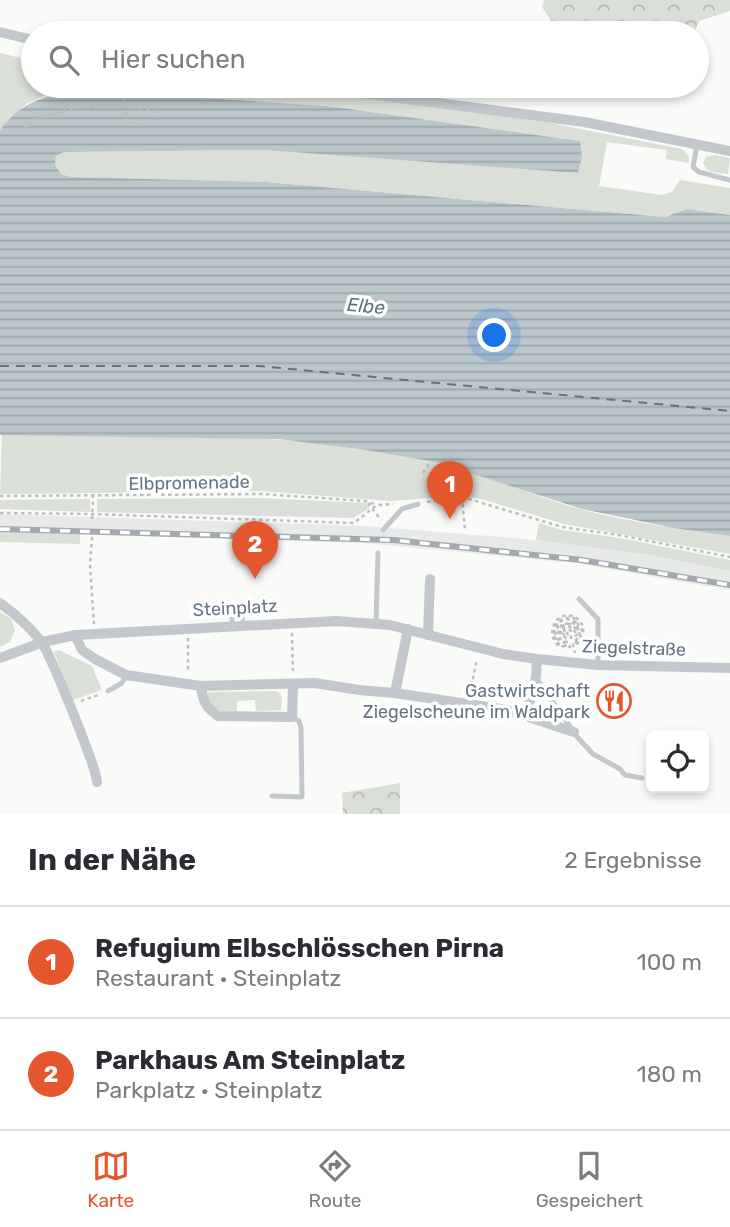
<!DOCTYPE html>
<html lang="de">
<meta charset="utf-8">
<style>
body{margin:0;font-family:Rubik,sans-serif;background:#f7f7f7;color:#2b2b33}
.controls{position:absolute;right:21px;bottom:21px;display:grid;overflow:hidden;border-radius:10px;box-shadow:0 4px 10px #0003}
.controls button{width:63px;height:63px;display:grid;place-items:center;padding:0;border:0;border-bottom:2px solid #e1e1e2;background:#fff;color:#2b2b33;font:35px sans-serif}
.you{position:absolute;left:495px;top:336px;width:24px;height:24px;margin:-18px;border:5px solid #fff;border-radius:50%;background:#1a73e8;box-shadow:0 0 0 10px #1a73e833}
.badge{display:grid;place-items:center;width:46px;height:46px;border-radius:50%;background:#e4572e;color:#fff;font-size:23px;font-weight:700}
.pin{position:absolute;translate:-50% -58px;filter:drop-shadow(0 2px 4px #0008)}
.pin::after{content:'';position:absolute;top:37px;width:24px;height:21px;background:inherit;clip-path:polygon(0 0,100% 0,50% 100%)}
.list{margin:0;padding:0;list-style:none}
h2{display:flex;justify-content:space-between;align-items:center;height:91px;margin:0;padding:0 28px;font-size:30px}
h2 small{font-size:23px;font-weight:400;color:#7c7c81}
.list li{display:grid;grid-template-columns:46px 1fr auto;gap:21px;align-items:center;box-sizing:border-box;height:112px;padding:0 28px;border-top:2px solid #e1e1e2}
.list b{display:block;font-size:26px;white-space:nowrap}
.list p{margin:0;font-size:23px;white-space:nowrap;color:#7c7c81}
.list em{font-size:23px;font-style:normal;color:#7c7c81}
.icon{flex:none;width:38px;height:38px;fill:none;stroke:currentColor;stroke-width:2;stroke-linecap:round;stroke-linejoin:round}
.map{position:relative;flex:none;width:730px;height:814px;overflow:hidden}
.search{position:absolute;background:#fff;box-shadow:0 4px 10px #0003;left:21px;right:21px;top:21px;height:77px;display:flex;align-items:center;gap:18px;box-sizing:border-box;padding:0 24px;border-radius:38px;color:#7c7c81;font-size:26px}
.sheet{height:315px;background:#fff}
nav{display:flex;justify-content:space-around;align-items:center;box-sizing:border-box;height:98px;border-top:2px solid #e1e1e2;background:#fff;font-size:19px;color:#7c7c81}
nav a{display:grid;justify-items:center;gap:4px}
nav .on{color:#e4572e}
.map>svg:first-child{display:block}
.built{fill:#e8e9e9}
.grass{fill:#dadfd7}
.forest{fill:url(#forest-crowns)}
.water{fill:url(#water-rules)}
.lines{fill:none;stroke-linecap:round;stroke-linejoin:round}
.ferry{stroke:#60757c;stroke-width:2;stroke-dasharray:9 7;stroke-linecap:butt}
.path{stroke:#bbbfc2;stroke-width:2.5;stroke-dasharray:3.5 3.5;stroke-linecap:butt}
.service{stroke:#c3c8cc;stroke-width:5}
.minor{stroke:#c3c8cc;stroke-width:10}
.rail-casing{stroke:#a2aab0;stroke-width:6}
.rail{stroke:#fff;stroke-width:3.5;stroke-dasharray:10;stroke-linecap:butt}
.labels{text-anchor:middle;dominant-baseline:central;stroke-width:7;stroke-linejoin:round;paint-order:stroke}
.street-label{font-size:18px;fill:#657683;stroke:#fff}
.poi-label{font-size:18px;fill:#657683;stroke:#fff;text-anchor:end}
.water-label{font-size:19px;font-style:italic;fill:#60757c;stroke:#fff}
</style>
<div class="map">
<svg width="730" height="814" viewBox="0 0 730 814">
<defs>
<pattern id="forest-crowns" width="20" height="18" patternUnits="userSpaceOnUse" patternTransform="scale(1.75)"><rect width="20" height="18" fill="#dadfd7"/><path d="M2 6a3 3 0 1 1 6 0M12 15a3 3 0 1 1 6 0" fill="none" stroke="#b4b9b4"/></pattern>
<pattern id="water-rules" width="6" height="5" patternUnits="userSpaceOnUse" patternTransform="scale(1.75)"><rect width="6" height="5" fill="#bbc7cb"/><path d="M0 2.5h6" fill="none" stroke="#9ca6aa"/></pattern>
</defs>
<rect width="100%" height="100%" fill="#fafaf8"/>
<polygon class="built" points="0,514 366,526 536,540 650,555 730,571 730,590 575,563 363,543 0,532"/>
<g class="grass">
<polygon points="0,53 33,61 33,86 235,88 238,86 274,86 545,122 682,149 689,156 689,163 666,159 667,150 607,142 599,186 662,195 672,192 680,180 730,188 730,215 687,209 665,217 266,182 71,177 61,174 55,165 56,156 64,152 266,150 580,141 328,106 127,93 92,88 44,96 26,104 0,130"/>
<path d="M715,155L730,158L728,174C718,173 705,173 703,162L706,157Z"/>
<path d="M2,435C145,437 296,429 436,462C487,474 534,497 583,510C631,522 681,529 730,536V554L564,524L481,499L460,496L390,501L261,491L0,494Z"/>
<polygon points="260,498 366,503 370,508 353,518 97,512 97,499"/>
<polygon points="90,499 90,512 0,509 0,500"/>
<polygon points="539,523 562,530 620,538 730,560 730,571 650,555 536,540"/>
<polygon points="0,532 80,534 80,544 0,542"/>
<polygon points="0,612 11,619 15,630 10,642 0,647"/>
<polygon points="59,650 92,666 102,690 73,700 54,652"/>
<polygon points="275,691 280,693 282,699 281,710 256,711 255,700 237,701 237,712 216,711 207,697 209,692"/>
</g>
<g class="forest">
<polygon points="544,0 730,0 730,11 699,21 694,33 559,33 542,7"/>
<polygon points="400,783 400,814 343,814 342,793"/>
</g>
<path class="water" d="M92,88L127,93L328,106L580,141L582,157L578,173L266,150L64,152L56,156L55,165L61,174L71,177L266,182L665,217L687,209L730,215V536L674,528L582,509L436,462L360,449L278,439L0,435V130C26,96 53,95 92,88Z"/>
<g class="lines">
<polyline class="ferry" points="0,366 259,366 730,411"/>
<g class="path">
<polyline points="124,86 125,103"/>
<polyline points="128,105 125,121 140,125"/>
<path d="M24,127C62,103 116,102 160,112"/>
<polyline points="423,473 429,463"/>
<polyline points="0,496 262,494 365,501 377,505"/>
<polyline points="462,497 465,531"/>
<polyline points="427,502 462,497 562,527 619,535 730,557"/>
<polyline points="368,503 381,520"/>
<polyline points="0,513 92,514 354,523 377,505 393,504"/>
<polyline points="92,519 93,496"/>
<polyline points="92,537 90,565 94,624"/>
<path d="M567,632L568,637L566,638L560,633L564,625L571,624L575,628L576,633L572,628L567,626L564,627L562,633L565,635L564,630L568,629L571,631V638L577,635L578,629L574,623L562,624L558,633L560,639L569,643L570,647L558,646L552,636C552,599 600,618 577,644H574L580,638L582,630L574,618H565L558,621L553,635L559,644L567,646V644L557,639L555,632L561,621L568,619L576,622L580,635L573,644L575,653"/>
<polyline points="292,633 293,671"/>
<polyline points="188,638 188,673"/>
<polyline points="470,693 477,659"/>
<polyline points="81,701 101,694"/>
</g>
<g class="service">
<polyline points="697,145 693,167 699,172 730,180"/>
<polyline points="383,530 402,509 418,504"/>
<polyline points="579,599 598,619 598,665"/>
<polyline points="241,611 243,625"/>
<polyline points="376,623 378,553"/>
<polyline points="232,626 232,611"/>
<polyline points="536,678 578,738 593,754 620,769 625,775 642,778"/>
<polyline points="108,691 122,683 126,675"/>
<polyline points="272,796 302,797 301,728 299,721 292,717"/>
</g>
<g class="minor">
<polyline points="0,32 33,40"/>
<polyline points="308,86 584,122 730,151"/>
<path d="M0,603C15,614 29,626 40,640C50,652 96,767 97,782"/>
<polyline points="75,635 82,650 95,659 126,675 201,686 315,683 359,690 395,693 507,710 574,732"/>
<polyline points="428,635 430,579"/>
<polyline points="0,658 43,642 75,635 336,621 390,625 503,654 537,659 598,665 730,668"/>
<path d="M201,686C203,701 205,707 218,716L292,717L293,684"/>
<polyline points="395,693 408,629"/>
<polyline points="526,715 536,677 537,659"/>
</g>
<g class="rail-casing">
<polyline id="rail" points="0,529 393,540 582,560 730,585"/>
</g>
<use href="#rail" class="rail"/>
</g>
<defs>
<g id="restaurant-ring" transform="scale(1.75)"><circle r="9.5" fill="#fff" stroke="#e4572e" stroke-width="1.5"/><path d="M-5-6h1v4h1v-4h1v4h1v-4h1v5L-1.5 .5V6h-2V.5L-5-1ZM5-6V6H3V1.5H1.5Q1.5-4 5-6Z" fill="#e4572e"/></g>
</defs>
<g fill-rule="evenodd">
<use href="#restaurant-ring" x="614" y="701"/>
</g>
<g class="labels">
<g class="street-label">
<text transform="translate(189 483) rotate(-1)">Elbpromenade</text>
<text transform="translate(235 608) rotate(-3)">Steinplatz</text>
<text transform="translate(634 648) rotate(2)">Ziegelstraße</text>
</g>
<g class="poi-label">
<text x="590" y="691">Gastwirtschaft<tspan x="590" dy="21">Ziegelscheune im Waldpark</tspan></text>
</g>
<g class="water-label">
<text transform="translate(366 306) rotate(5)">Elbe</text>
</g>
</g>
</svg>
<div class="controls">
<button><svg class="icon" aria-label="locate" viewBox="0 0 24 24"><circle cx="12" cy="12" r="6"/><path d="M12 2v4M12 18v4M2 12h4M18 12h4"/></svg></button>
</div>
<div class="you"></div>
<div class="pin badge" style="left:450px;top:519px">1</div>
<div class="pin badge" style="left:255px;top:579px">2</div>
<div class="search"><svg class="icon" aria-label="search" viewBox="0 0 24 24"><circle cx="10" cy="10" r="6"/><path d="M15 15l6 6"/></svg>Hier suchen</div>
</div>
<section class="sheet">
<h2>In der Nähe<small>2 Ergebnisse</small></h2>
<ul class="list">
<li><span class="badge">1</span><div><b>Refugium Elbschlösschen Pirna</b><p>Restaurant · Steinplatz</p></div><em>100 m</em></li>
<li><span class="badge">2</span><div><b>Parkhaus Am Steinplatz</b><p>Parkplatz · Steinplatz</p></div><em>180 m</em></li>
</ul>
</section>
<nav>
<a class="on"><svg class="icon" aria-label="map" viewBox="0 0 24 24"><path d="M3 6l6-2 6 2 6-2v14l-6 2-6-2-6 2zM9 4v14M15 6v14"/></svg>Karte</a>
<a><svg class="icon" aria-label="directions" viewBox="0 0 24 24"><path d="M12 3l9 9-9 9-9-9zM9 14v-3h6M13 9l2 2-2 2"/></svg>Route</a>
<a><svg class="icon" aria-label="saved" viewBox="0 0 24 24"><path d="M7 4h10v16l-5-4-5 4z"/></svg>Gespeichert</a>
</nav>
